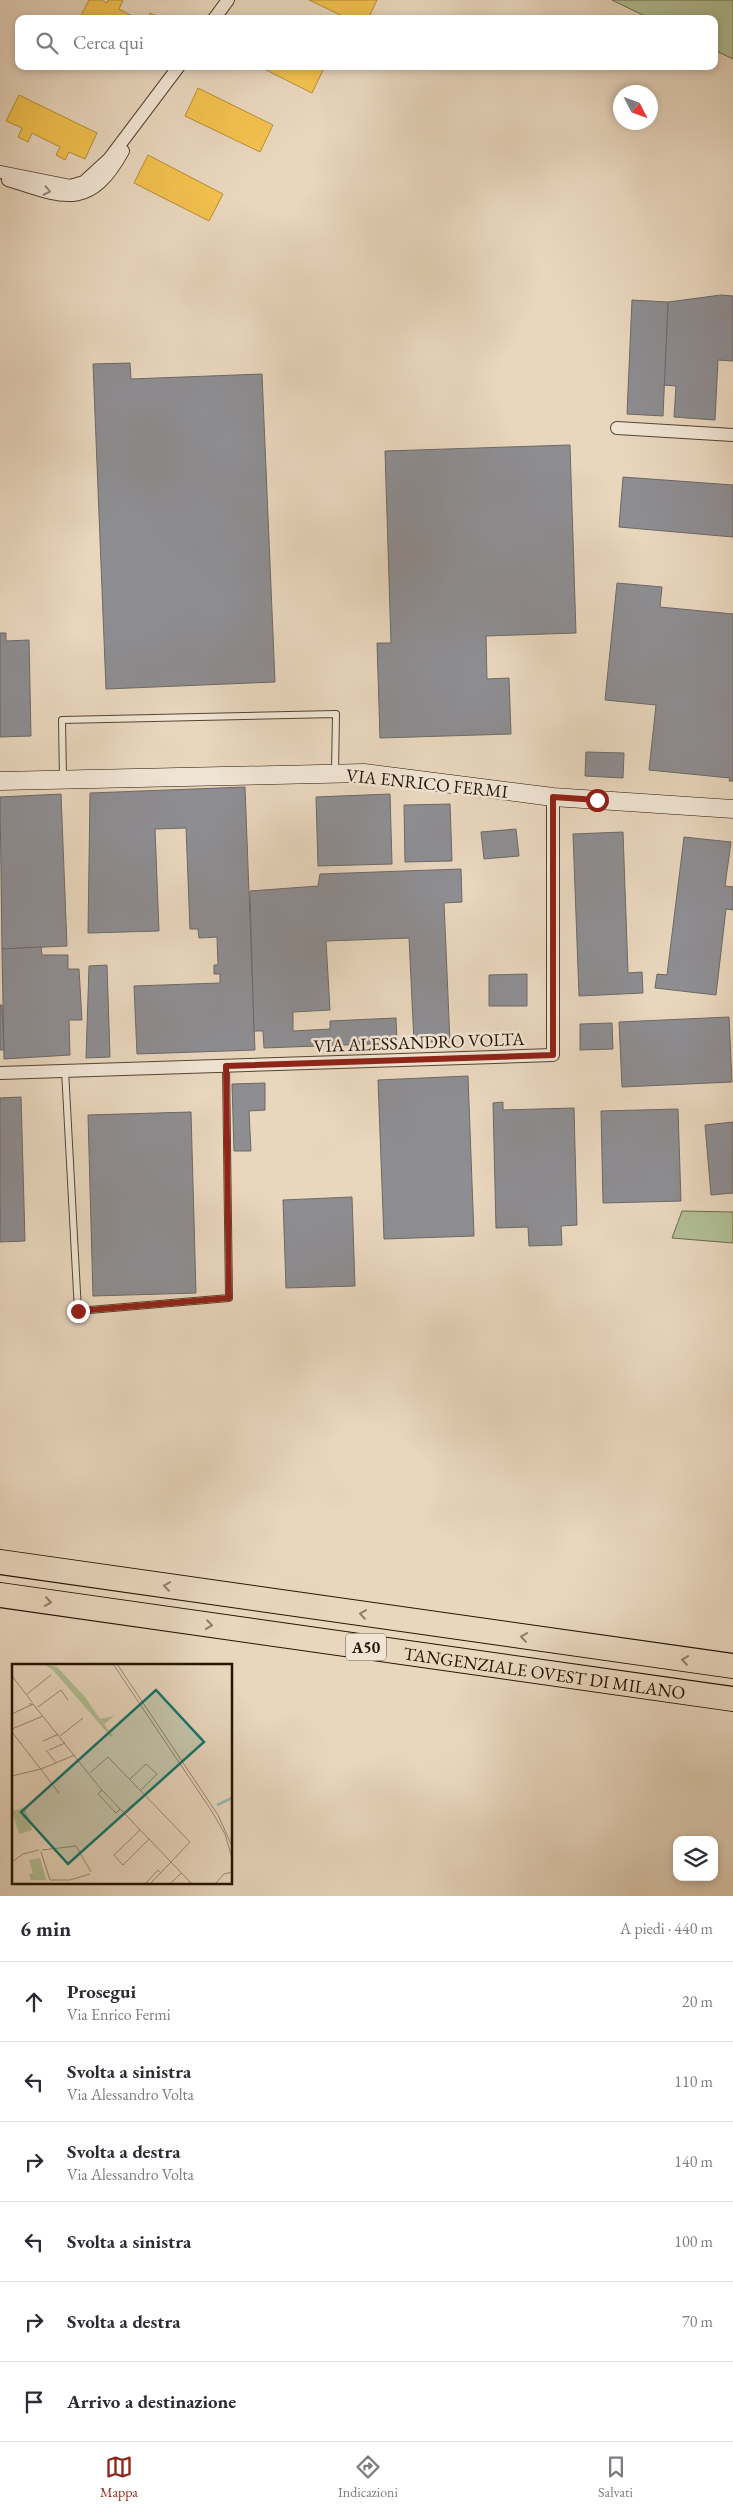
<!DOCTYPE html>
<html lang="it">
<meta charset="utf-8">
<style>
body{margin:0;font-family:"EB Garamond",serif;background:#f2f2f3;color:#2b2b33}
.controls{position:absolute;right:15px;bottom:15px;display:grid;overflow:hidden;border-radius:10px;box-shadow:0 2px 8px #0003}
.controls button{width:45px;height:45px;display:grid;place-items:center;padding:0;border:0;border-bottom:1px solid #e1e1e2;background:#fff;color:#2b2b33;font:25px sans-serif}
.compass{position:absolute;left:613px;top:85px;width:45px;height:45px;border-radius:50%;background:#fff;box-shadow:0 2px 8px #0003;rotate:132deg}
.stop{position:absolute;width:15px;height:15px;margin:-11px;border:4px solid #8f2418;border-radius:50%;background:#fff}
.stop.end{background:#8f2418;border-color:#fff;box-shadow:0 1px 5px #0008}
.list{margin:0;padding:0;list-style:none}
h2{display:flex;justify-content:space-between;align-items:center;height:65px;margin:0;padding:0 20px;font-size:21px}
h2 small{font-size:16px;font-weight:400;color:#7c7c81}
.list li{display:grid;grid-template-columns:32px 1fr auto;gap:15px;align-items:center;box-sizing:border-box;height:80px;padding:0 20px;border-top:1px solid #e1e1e2}
.list b{display:block;font-size:19px;white-space:nowrap}
.list p{margin:0;font-size:16px;white-space:nowrap;color:#7c7c81}
.list em{font-size:16px;font-style:normal;color:#7c7c81}
.icon{flex:none;width:28px;height:28px;fill:none;stroke:currentColor;stroke-width:2;stroke-linecap:round;stroke-linejoin:round}
.map{position:relative;flex:none;width:733px;height:1896px;overflow:hidden}
.search{position:absolute;background:#fff;box-shadow:0 2px 8px #0003;left:15px;right:15px;top:15px;height:55px;display:flex;align-items:center;gap:12px;box-sizing:border-box;padding:0 18px;border-radius:10px;color:#7c7c81;font-size:19px}
.sheet{height:545px;background:#fff}
nav{display:flex;justify-content:space-around;align-items:center;box-sizing:border-box;height:70px;border-top:1px solid #e1e1e2;background:#fff;font-size:14px;color:#7c7c81}
nav a{display:grid;justify-items:center;gap:2px}
nav .on{color:#8f2418}
.map>svg:first-child{display:block}
.green{fill:#b1bf95;stroke:#6b6a4b}
.homes{fill:#f2c14e;stroke:#b48d37}
.industry{fill:#8d8d92;stroke:#6e6966}
.lines{fill:none;stroke-linecap:round;stroke-linejoin:round}
.lane-casing{stroke:#564530;stroke-width:8}
.street-casing{stroke:#564530;stroke-width:14}
.secondary-casing{stroke:#251501;stroke-width:19}
.highway-casing{stroke:#251501;stroke-width:26}
.lane{stroke:#f0e4d4;stroke-width:6}
.street{stroke:#f0e4d4;stroke-width:12}
.secondary{stroke:#f0e4d4;stroke-width:18}
.highway{stroke:#e8d6bd;stroke-width:24}
.oneway{stroke:#958775}
.oneway2{stroke:#907f68}
.route{stroke:#8f2418;stroke-width:6}
.labels{text-anchor:middle;dominant-baseline:central;stroke-width:5;stroke-linejoin:round;paint-order:stroke}
.shield{fill:#f0e4d4;stroke:#625340;stroke-width:1}
.shield-label{font-size:16px;font-weight:bold;fill:#251501}
.street-label{font-size:18px;fill:#251501;stroke:#f0e4d4}
.inset-river{fill:none;stroke:#97b9b1;stroke-width:2.5}
.inset-road{fill:none;stroke:#9a8972;stroke-width:1}
.view{fill:#0f766e;fill-opacity:0.15;stroke:#0f766e;stroke-width:2.5}
.inset-edge{fill:none;stroke:#251501;stroke-width:2.5}
</style>
<div class="map">
<svg width="733" height="1896" viewBox="0 0 733 1896">
<rect width="100%" height="100%" fill="#e8d6bd"/>
<filter id="stains"><feTurbulence type="fractalNoise" baseFrequency=".004" numOctaves="4"/><feColorMatrix values="0 0 0 0 .2 0 0 0 0 .09 0 0 0 0 .02 0 0 0 .5 -.17"/></filter>
<radialGradient id="worn" r=".72"><stop offset=".6" stop-color="#630" stop-opacity="0"/><stop offset="1" stop-color="#630" stop-opacity=".3"/></radialGradient>
<g class="green">
<polygon points="612,0 733,0 733,59 714,50 714,19 651,19"/>
<polygon points="682,1211 733,1212 733,1243 672,1238"/>
</g>
<g class="homes">
<polygon points="89,0 101,0 107,3 108,0 123,0 119,9 138,19 79,19"/>
<polygon points="309,0 377,0 368,19 349,19"/>
<polygon points="150,13 160,18 160,19 147,19"/>
<polygon points="258,66 325,66 312,93"/>
<polygon points="198,88 273,125 260,152 185,116"/>
<polygon points="19,95 97,133 85,159 69,152 65,160 56,155 60,147 32,133 28,142 18,137 22,128 6,121"/>
<polygon points="148,155 223,194 209,221 134,183"/>
</g>
<g class="industry">
<polygon points="721,295 733,296 733,361 718,360 715,420 674,417 676,386 664,385 668,302"/>
<polygon points="632,300 668,302 663,416 627,414"/>
<polygon points="130,363 131,379 262,374 275,682 106,689 93,364"/>
<polygon points="570,445 576,633 486,636 487,679 509,678 511,734 380,738 377,643 391,643 385,451"/>
<polygon points="623,477 733,485 733,537 619,527"/>
<polygon points="617,583 662,587 660,607 733,614 733,781 729,781 730,778 649,770 656,705 605,700"/>
<polygon points="0,633 6,633 6,641 29,640 31,736 0,737"/>
<polygon points="586,752 624,753 623,778 585,776"/>
<polygon points="245,787 255,1050 137,1054 134,986 220,983 220,974 214,974 214,965 218,965 217,937 199,938 198,929 190,929 186,828 155,829 159,931 88,933 90,793"/>
<polygon points="61,794 67,946 2,949 0,797"/>
<polygon points="390,794 392,864 318,866 316,797"/>
<polygon points="450,804 452,861 405,862 404,805"/>
<polygon points="516,829 519,856 484,859 481,832"/>
<polygon points="623,832 628,973 642,972 643,993 579,996 573,834"/>
<polygon points="684,837 731,842 725,886 733,887 733,910 726,909 716,995 655,988 657,974 667,975"/>
<polygon points="461,869 462,902 444,903 450,1042 414,1042 409,938 326,941 330,1010 293,1012 293,1031 330,1029 330,1021 396,1018 397,1043 264,1048 263,1031 254,1031 250,891 318,886 320,874"/>
<polygon points="41,947 42,955 68,955 68,969 79,969 82,1020 69,1020 70,1055 4,1059 2,949"/>
<polygon points="107,965 110,1057 86,1058 89,966"/>
<polygon points="527,974 527,1006 489,1006 489,975"/>
<polygon points="0,1005 2,1005 4,1050 0,1050"/>
<polygon points="729,1017 732,1082 622,1087 619,1022"/>
<polygon points="612,1023 613,1049 580,1050 580,1024"/>
<polygon points="468,1076 474,1236 384,1239 378,1080"/>
<polygon points="265,1083 265,1110 249,1111 251,1151 234,1151 232,1084"/>
<polygon points="21,1097 25,1241 0,1242 0,1098"/>
<polygon points="503,1102 503,1110 574,1108 577,1225 561,1226 562,1245 529,1246 528,1227 496,1228 493,1103"/>
<polygon points="678,1109 681,1201 603,1203 601,1111"/>
<polygon points="191,1112 196,1293 93,1296 88,1115"/>
<polygon points="733,1122 733,1193 711,1195 705,1125"/>
<polygon points="352,1197 355,1286 286,1288 283,1200"/>
</g>
<g class="lines">
<g class="lane-casing">
<g id="lane">
<polyline points="63,778 62,720 336,714 335,773"/>
<polyline points="65,1070 78,1311 229,1298 226,1065"/>
</g>
</g>
<g class="street-casing">
<g id="street">
<polyline points="214,19 228,0"/>
<polyline points="0,172 70,186 84,182 109,159 179,66"/>
<path d="M8,180C64,198 90,211 123,151"/>
<polyline points="617,428 733,435"/>
<polyline points="0,1073 553,1055 553,797"/>
</g>
</g>
<g class="secondary-casing">
<polyline id="secondary" points="0,781 364,773 553,797 733,809"/>
</g>
<g class="highway-casing">
<g id="highway">
<polyline points="0,1562 733,1666"/>
<path id="s1" d="M0,1595L733,1699"/>
</g>
</g>
<use href="#lane" class="lane"/>
<use href="#street" class="street"/>
<use href="#secondary" class="secondary"/>
<use href="#highway" class="highway"/>
</g>
<defs><path id="oneway-chevron" d="M-2-3.5L2.5 0L-2 3.5" fill="none" stroke-width="1.6" stroke-linecap="round" stroke-linejoin="round" transform="scale(1.25)"/></defs>
<use class="oneway" href="#oneway-chevron" transform="translate(47 191) rotate(12)"/>
<g class="oneway2">
<use href="#oneway-chevron" transform="translate(167 1586) rotate(-172)"/>
<use href="#oneway-chevron" transform="translate(48 1602) rotate(8)"/>
<use href="#oneway-chevron" transform="translate(363 1614) rotate(-172)"/>
<use href="#oneway-chevron" transform="translate(209 1625) rotate(8)"/>
<use href="#oneway-chevron" transform="translate(524 1637) rotate(-172)"/>
<use href="#oneway-chevron" transform="translate(685 1660) rotate(-172)"/>
</g>
<g class="lines">
<polyline class="route" points="78,1311 229,1298 226,1066 553,1055 553,797 597,800"/>
</g>
<g class="labels">
<rect class="shield" x="346" y="1633.5" width="40" height="27" rx="4"/>
<g class="shield-label">
<text x="366" y="1647">A50</text>
</g>
<g class="street-label">
<text transform="translate(427 783) rotate(6)">VIA ENRICO FERMI</text>
<text transform="translate(419 1042) rotate(-2)">VIA ALESSANDRO VOLTA</text>
<text stroke="none"><textPath href="#s1" startOffset="550">TANGENZIALE OVEST DI MILANO</textPath></text>
</g>
</g>
<g transform="translate(12 1664)">
<rect width="220" height="220" fill="#e8d6bd"/>
<path d="M32,0L45,3L73,33L88,55L102,52L92,60L101,72L99,73L41,6ZM13,143L20,166L7,170L0,147ZM28,194L34,216H19L17,210L21,209L17,196Z" fill="#b1bf95"/>
<path class="inset-river" d="M205,141L220,134"/>
<path class="inset-road" d="M101,0L199,146L213,170L220,194M105,0L206,151L220,182M0,12L20,38M15,30L39,11M21,40L88,124L180,220M26,43L49,26L56,36M0,50L21,40H17M0,65L31,52M0,68L47,129M48,72L71,54M31,77L47,70M34,86L44,99M37,86L53,79M78,109L96,93L178,178L138,220M0,112L29,105L63,91M118,115L134,100L145,110L128,127M90,126L86,130L104,149L108,145M128,166L102,191L111,201L137,175M30,186L64,182L79,208M29,188L38,216H58L78,210M0,198L11,190L27,186M133,220L146,206L149,209M158,220L169,209M203,220L212,210L220,208"/>
<path class="view" d="M144,26L192,78L56,200L9,148Z"/>
<rect width="220" height="220" class="inset-edge"/>
</g>
<rect width="100%" height="100%" filter="url(#stains)"/>
<rect width="100%" height="100%" fill="url(#worn)"/>
</svg>
<div class="controls">
<button><svg class="icon" aria-label="layers" viewBox="0 0 24 24"><path d="M12 4l9 5-9 5-9-5zM3 14l9 5 9-5"/></svg></button>
</div>
<svg class="compass" viewBox="-18 -18 36 36"><path d="M0-13l5 13h-10z" fill="#e53935"/><path d="M0 13l5-13h-10z" fill="#7c7c81"/></svg>
<div class="stop" style="left:597px;top:800px"></div>
<div class="stop end" style="left:78px;top:1311px"></div>
<div class="search"><svg class="icon" aria-label="search" viewBox="0 0 24 24"><circle cx="10" cy="10" r="6"/><path d="M15 15l6 6"/></svg>Cerca qui</div>
</div>
<section class="sheet">
<h2>6 min<small>A piedi · 440 m</small></h2>
<ul class="list">
<li><svg class="icon" aria-label="ahead" viewBox="0 0 24 24"><path d="M12 20V5M6 11l6-6 6 6"/></svg><div><b>Prosegui</b><p>Via Enrico Fermi</p></div><em>20 m</em></li>
<li><svg class="icon" aria-label="left" viewBox="0 0 24 24"><path d="M17 20v-9H6M10 6l-5 5 5 5"/></svg><div><b>Svolta a sinistra</b><p>Via Alessandro Volta</p></div><em>110 m</em></li>
<li><svg class="icon" aria-label="right" viewBox="0 0 24 24"><path d="M7 20v-9h11M14 6l5 5-5 5"/></svg><div><b>Svolta a destra</b><p>Via Alessandro Volta</p></div><em>140 m</em></li>
<li><svg class="icon" aria-label="left" viewBox="0 0 24 24"><path d="M17 20v-9H6M10 6l-5 5 5 5"/></svg><div><b>Svolta a sinistra</b></div><em>100 m</em></li>
<li><svg class="icon" aria-label="right" viewBox="0 0 24 24"><path d="M7 20v-9h11M14 6l5 5-5 5"/></svg><div><b>Svolta a destra</b></div><em>70 m</em></li>
<li><svg class="icon" aria-label="arrive" viewBox="0 0 24 24"><path d="M6 21V4h12l-3 4 3 4H6"/></svg><div><b>Arrivo a destinazione</b></div></li>
</ul>
</section>
<nav>
<a class="on"><svg class="icon" aria-label="map" viewBox="0 0 24 24"><path d="M3 6l6-2 6 2 6-2v14l-6 2-6-2-6 2zM9 4v14M15 6v14"/></svg>Mappa</a>
<a><svg class="icon" aria-label="directions" viewBox="0 0 24 24"><path d="M12 3l9 9-9 9-9-9zM9 14v-3h6M13 9l2 2-2 2"/></svg>Indicazioni</a>
<a><svg class="icon" aria-label="saved" viewBox="0 0 24 24"><path d="M7 4h10v16l-5-4-5 4z"/></svg>Salvati</a>
</nav>
